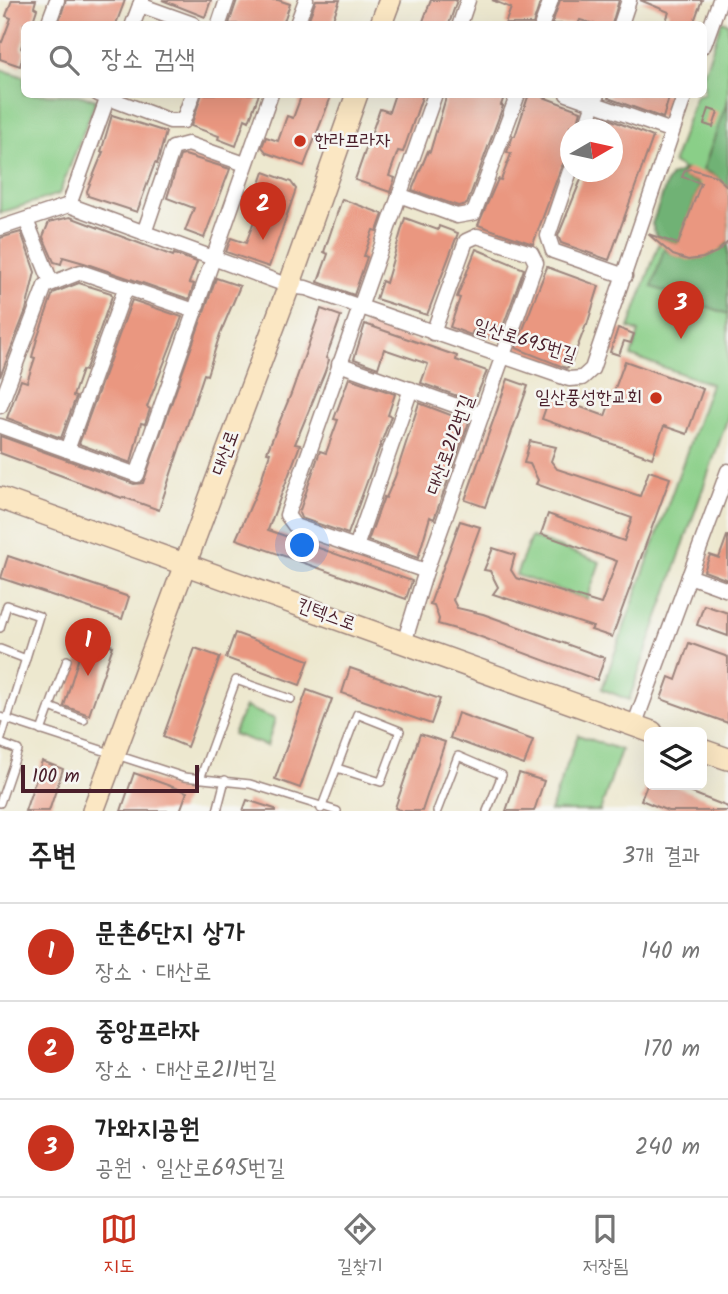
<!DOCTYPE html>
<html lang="ko">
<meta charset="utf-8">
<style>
body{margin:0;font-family:Kalam,"Poor Story",sans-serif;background:#f6f6f6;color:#222}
.controls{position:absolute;right:21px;bottom:21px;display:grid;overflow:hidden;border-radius:10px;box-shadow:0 7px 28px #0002}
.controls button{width:63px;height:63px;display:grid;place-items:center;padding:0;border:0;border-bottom:2px solid #e0e0e0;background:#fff;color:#222;font:35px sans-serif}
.compass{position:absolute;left:560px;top:119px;width:63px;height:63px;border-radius:50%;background:#fff;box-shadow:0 7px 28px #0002;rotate:81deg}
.scale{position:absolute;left:21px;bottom:18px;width:178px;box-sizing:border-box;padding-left:7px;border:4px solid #4a1f2b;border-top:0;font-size:19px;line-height:24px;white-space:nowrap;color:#4a1f2b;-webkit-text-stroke:5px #f6f6f2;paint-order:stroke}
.you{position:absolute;left:303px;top:546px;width:24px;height:24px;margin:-18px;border:5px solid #fff;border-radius:50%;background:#1a73e8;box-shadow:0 0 0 10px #1a73e833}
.badge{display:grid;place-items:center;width:46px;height:46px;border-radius:50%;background:#c8321e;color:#fff;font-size:23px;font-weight:700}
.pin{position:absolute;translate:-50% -58px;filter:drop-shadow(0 2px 4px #0008)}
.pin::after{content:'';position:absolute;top:37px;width:24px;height:21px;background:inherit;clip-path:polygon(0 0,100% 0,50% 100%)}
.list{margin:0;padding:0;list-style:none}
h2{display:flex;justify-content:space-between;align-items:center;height:91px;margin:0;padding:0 28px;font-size:30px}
h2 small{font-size:23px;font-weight:400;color:#767676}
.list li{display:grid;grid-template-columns:46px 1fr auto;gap:21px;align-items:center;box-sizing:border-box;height:98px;padding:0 28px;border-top:2px solid #e0e0e0}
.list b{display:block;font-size:26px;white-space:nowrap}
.list p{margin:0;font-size:23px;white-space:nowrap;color:#767676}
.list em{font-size:23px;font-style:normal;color:#767676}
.icon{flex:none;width:38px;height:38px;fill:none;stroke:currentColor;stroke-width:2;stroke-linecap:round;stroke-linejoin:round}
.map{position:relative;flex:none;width:728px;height:811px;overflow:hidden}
.search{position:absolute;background:#fff;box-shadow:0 7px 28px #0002;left:21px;right:21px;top:21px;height:77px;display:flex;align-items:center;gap:18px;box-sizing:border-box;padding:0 24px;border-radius:10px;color:#767676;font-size:26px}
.sheet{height:385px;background:#fff}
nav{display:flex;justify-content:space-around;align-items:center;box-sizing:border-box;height:98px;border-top:2px solid #e0e0e0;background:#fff;font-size:19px;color:#767676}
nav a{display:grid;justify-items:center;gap:4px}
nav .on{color:#c8321e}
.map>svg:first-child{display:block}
.green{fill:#8acf88;stroke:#6a775a;stroke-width:2}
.forest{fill:#6fb274;stroke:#5c6850;stroke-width:2}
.building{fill:#ea9780}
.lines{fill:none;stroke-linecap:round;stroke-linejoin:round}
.lane-casing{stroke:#9c847d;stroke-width:10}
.street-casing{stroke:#9c847d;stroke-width:17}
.secondary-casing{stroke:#9c847d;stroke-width:24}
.lane{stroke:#fff;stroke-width:7}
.street{stroke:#fff;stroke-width:14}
.secondary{stroke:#fbe7c3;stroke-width:21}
.poi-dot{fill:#c8321e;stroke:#f6f6f2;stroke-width:2.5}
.labels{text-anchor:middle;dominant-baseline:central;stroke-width:5;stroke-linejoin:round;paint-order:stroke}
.poi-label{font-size:19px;fill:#4a1f2b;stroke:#f6f6f2;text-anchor:start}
.street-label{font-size:19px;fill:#4a1f2b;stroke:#f6f6f2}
</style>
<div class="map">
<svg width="728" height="811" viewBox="0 0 728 811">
<rect width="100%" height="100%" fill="#f6f6f2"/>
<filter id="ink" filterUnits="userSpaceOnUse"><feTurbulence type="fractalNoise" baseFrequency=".0143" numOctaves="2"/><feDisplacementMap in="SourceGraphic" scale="14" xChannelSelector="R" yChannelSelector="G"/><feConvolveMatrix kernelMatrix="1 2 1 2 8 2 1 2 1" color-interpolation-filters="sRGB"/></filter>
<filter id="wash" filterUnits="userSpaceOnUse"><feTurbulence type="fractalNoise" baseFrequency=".00686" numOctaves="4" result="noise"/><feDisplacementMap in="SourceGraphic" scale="28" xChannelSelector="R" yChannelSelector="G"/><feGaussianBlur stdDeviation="1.57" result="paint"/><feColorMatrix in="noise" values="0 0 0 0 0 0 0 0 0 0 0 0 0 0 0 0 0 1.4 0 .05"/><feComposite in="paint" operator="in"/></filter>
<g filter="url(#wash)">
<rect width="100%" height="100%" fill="#ede8cf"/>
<g class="green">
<polygon points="722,21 728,23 728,417 629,700 602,689 711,384 631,356 639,332 629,328 661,238 675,243 696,182 682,177 685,170 673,163 696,95 704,94 704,73"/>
<polygon points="0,69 24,77 24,94 78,95 96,100 59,194 0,213"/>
<polygon points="531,537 600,562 587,599 516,575"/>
<polygon points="245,707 275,719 267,746 233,734"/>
<polygon points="578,735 621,750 600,811 550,811"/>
</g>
<g class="forest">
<polygon points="728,99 728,188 716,176 703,170"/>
<polygon points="685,170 682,177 697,182 699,188 680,241 676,243 661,238 659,244 652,224 667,182 671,176"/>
<path d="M728,242V314L652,287L664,249C687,265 709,260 728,242Z"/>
</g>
<g id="blocks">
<g class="building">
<polygon points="12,0 36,0 34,7 37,9 32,24 24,24 24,38 21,48 24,52 20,66 0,59 0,41 2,42 11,18 6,16"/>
<polygon points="66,0 125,0 116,24 58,24"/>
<polygon points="162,0 211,0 205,17"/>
<polygon points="237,0 278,0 290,4 283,24 229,24"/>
<polygon points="316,0 340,0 331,24 307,24"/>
<polygon points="431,0 457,0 449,24 422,24"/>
<polygon points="492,0 541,0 533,24 505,24 511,8"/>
<polygon points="560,0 619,0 612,24 594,24 580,20 578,24 552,24"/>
<polygon points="640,0 702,0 693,24 665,24 669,12"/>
<polygon points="202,94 259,94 249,121 245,119 236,146 218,139 219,136 191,126"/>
<polygon points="302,94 332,94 304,166 267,153 262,147 266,137 278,141 287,116 293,118"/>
<polygon points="395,94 423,94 403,152 398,151 389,176 395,178 390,192 355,180 380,109 389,112"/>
<polygon points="447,94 505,94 501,105 503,106 467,204 458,206 412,190 428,151 430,152"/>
<polygon points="529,94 535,94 581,111 576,129 570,127 570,143 563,152 569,154 561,168 533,244 478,225 498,179 501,180 511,154 507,152 513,136 515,136"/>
<polygon points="610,94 670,94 663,118 608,98"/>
<polygon points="709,109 718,112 713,127 704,124"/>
<polygon points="112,115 166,132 157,164 155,163 152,171 137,212 88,196 87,191 103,152 101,152"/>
<polygon points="602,116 653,137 609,260 561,243 558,236 584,172 612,172 612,130 597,130"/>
<polygon points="185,155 230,169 204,238 185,231 194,208 167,198 180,156"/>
<polygon points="691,169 716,176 728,187 728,242 717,252 703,258 688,260 673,255 648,234 678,244 701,183 682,177 685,170"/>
<polygon points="264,172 291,182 296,189 269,267 226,252 231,238 246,243 257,213 251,210"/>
<polygon points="342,199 383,214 377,231 373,230 364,256 367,257 354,295 318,282 328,254 324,252"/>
<polygon points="70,217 173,256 174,254 197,262 189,283 194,284 189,299 84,263 63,257 61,264 54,262 43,237 44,234 49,222"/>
<polygon points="405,218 438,230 439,226 458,233 427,315 376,299 382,281 386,283"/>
<polygon points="21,232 35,272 26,310 0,377 0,238"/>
<polygon points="476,249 524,269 498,340 473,331 471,335 450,327 460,298 457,297"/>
<polygon points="547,267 599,286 587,325 586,325 570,366 566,368 516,348"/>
<polygon points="216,278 240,286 220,334 207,375 204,374 159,510 123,497 122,498 0,453 0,436 134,484 143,483"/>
<polygon points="79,283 111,293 112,296 85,371 82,370 73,396 76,397 61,438 7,418 21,380 27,382 35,358 32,357 37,339 53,293"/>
<polygon points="132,300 182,317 147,407 150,409 145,424 141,423 131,463 79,444"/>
<polygon points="321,309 341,316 326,358 329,360 324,374 295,444 300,445 268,530 412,581 406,599 236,539 258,489 270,453 267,452 291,394"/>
<polygon points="365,324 457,356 456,360 487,371 474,402 421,383 428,364 384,349 378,368 354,359"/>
<polygon points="618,328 634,334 631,343 624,341 619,355 610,352"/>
<polygon points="625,361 703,389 687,434 664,426 652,458 542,419 550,396 605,416"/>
<polygon points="349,378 395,394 388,415 391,416 348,534 301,518 299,513 320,451 326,453 338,420 334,419"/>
<polygon points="508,379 528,386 485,507 465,500"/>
<polygon points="419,403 469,422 434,519 430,517 418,558 368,541 384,497 386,498 395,477"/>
<polygon points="530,441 556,447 551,461 557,469 640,496 649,471 670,478 612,637 591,630 593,627 493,594 498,587 490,571 484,570 493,548 515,555 511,570 516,578 601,604 617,561 541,534 548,514 624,541 632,518 536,484 538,480 530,464 524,463"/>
<polygon points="460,521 480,527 453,600 457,608 483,614 605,658 597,680 473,634 438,624 439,619 434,605 430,604"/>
<polygon points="727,536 728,536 728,580 704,571 710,555 719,558"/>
<polygon points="8,556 129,597 122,619 1,578"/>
<polygon points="704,605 728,613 728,636 697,625"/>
<polygon points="235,633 309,660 300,685 226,658"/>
<polygon points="85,637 113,646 89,715 64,706"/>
<polygon points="689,643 728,657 728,723 661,699 669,677 676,680"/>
<polygon points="195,648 220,657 187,747 163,737"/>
<polygon points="350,668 440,699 431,724 342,693"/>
<polygon points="307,690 332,699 300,788 275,779"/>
<polygon points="458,713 533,740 524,765 450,738"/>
<polygon points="420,734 445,742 422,811 402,811 395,808"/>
<polygon points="42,761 63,769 49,811 25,811"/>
<polygon points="134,773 187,792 180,811 121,811"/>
<polygon points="519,773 544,781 534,811 506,811"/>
<polygon points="647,785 672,785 728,807 728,811 668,811 641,800"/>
<polygon points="247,800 275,809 275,811 243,811"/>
</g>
</g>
</g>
<g filter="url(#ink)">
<use href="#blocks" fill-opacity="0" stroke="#9c847d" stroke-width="2"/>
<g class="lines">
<g class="lane-casing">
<g id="lane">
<polyline points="0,628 7,605 39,616 0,742"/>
<polyline points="0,649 26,659"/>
<polyline points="50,707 84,720"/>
<polyline points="0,717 184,777 250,784 337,811"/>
<polyline points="41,731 67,660"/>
<polyline points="0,743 18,750 0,803"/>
<polyline points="200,779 236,680 291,699"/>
<polyline points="321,809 357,714 400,731 381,782 337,768"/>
<polyline points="217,811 225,780"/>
<polyline points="437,811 458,756 502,775 487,811"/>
</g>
</g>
<g class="street-casing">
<g id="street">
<polyline points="140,5 193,24"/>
<polyline points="48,24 57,0"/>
<polyline points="133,24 142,0"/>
<polyline points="219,24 227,0"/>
<polyline points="297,24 306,0"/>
<polyline points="460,24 468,0"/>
<polyline points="542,24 551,0"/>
<polyline points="621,24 629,0"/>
<polyline points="704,45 720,0"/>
<polyline points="98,94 170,121 183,121 193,94"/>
<polyline points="567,94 672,131"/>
<polyline points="585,130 597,94"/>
<polyline points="570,171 548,236 553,251 625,276"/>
<polyline points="399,195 457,216 474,213 518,94"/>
<polyline points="69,205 109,94"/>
<polyline points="26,220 51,282"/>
<polyline points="0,228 69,205 289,286 306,288 569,379 582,378 592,369 685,94"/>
<polyline points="144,233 173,148 188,144 245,164"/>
<polyline points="339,364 482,415"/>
<polyline points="0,406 45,286 81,272 195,311"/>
<polyline points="0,426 137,475 271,94"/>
<polyline points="67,450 126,287"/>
<polyline points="356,547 411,389"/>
<polyline points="426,571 295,526 287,515 435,94"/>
<polyline points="689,576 728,590"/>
<polyline points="404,643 426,571 536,263 531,253 477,236 466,241 433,333"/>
<polyline points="634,726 728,471"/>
</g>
</g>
<g class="secondary-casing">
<g id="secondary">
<polyline points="381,24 390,0"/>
<polyline points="0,498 652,732"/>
<polyline points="702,750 728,759"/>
<polyline points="93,811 289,286 357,94"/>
</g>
</g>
<use href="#lane" class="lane"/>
<use href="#street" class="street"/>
<use href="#secondary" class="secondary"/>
</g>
</g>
<g class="poi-dot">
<circle cx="300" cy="141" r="7"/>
<circle cx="656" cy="398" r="7"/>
</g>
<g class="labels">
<g class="poi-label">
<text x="314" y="141">한라프라자</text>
<text x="642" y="398" text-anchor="end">일산풍성한교회</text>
</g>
<g class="street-label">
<text transform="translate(525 341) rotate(17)">일산로695번길</text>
<text transform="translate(451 445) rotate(-70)">대산로212번길</text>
<text transform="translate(226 453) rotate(-70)">대산로</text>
<text transform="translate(326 615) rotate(20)">킨텍스로</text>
</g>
</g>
</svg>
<div class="controls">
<button><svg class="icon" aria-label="layers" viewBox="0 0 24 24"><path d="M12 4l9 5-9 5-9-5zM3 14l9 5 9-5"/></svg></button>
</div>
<svg class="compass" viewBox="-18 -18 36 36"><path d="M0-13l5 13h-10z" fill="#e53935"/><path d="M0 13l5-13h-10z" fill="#767676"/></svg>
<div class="scale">100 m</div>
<div class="you"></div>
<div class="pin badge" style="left:88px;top:676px">1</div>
<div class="pin badge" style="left:263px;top:240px">2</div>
<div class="pin badge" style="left:681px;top:339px">3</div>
<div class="search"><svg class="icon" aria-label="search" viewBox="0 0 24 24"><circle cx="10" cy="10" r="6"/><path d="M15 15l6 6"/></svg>장소 검색</div>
</div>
<section class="sheet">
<h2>주변<small>3개 결과</small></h2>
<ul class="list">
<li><span class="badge">1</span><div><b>문촌6단지 상가</b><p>장소 · 대산로</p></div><em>140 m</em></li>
<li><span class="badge">2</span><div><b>중앙프라자</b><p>장소 · 대산로211번길</p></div><em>170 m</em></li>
<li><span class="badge">3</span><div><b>가와지공원</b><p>공원 · 일산로695번길</p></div><em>240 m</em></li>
</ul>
</section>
<nav>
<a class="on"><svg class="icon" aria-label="map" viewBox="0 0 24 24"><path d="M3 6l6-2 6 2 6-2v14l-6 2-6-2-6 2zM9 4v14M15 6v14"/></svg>지도</a>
<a><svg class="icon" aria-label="directions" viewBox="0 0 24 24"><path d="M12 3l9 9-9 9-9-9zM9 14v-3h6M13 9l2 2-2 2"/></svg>길찾기</a>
<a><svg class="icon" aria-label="saved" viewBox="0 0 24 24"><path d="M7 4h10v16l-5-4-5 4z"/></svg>저장됨</a>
</nav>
